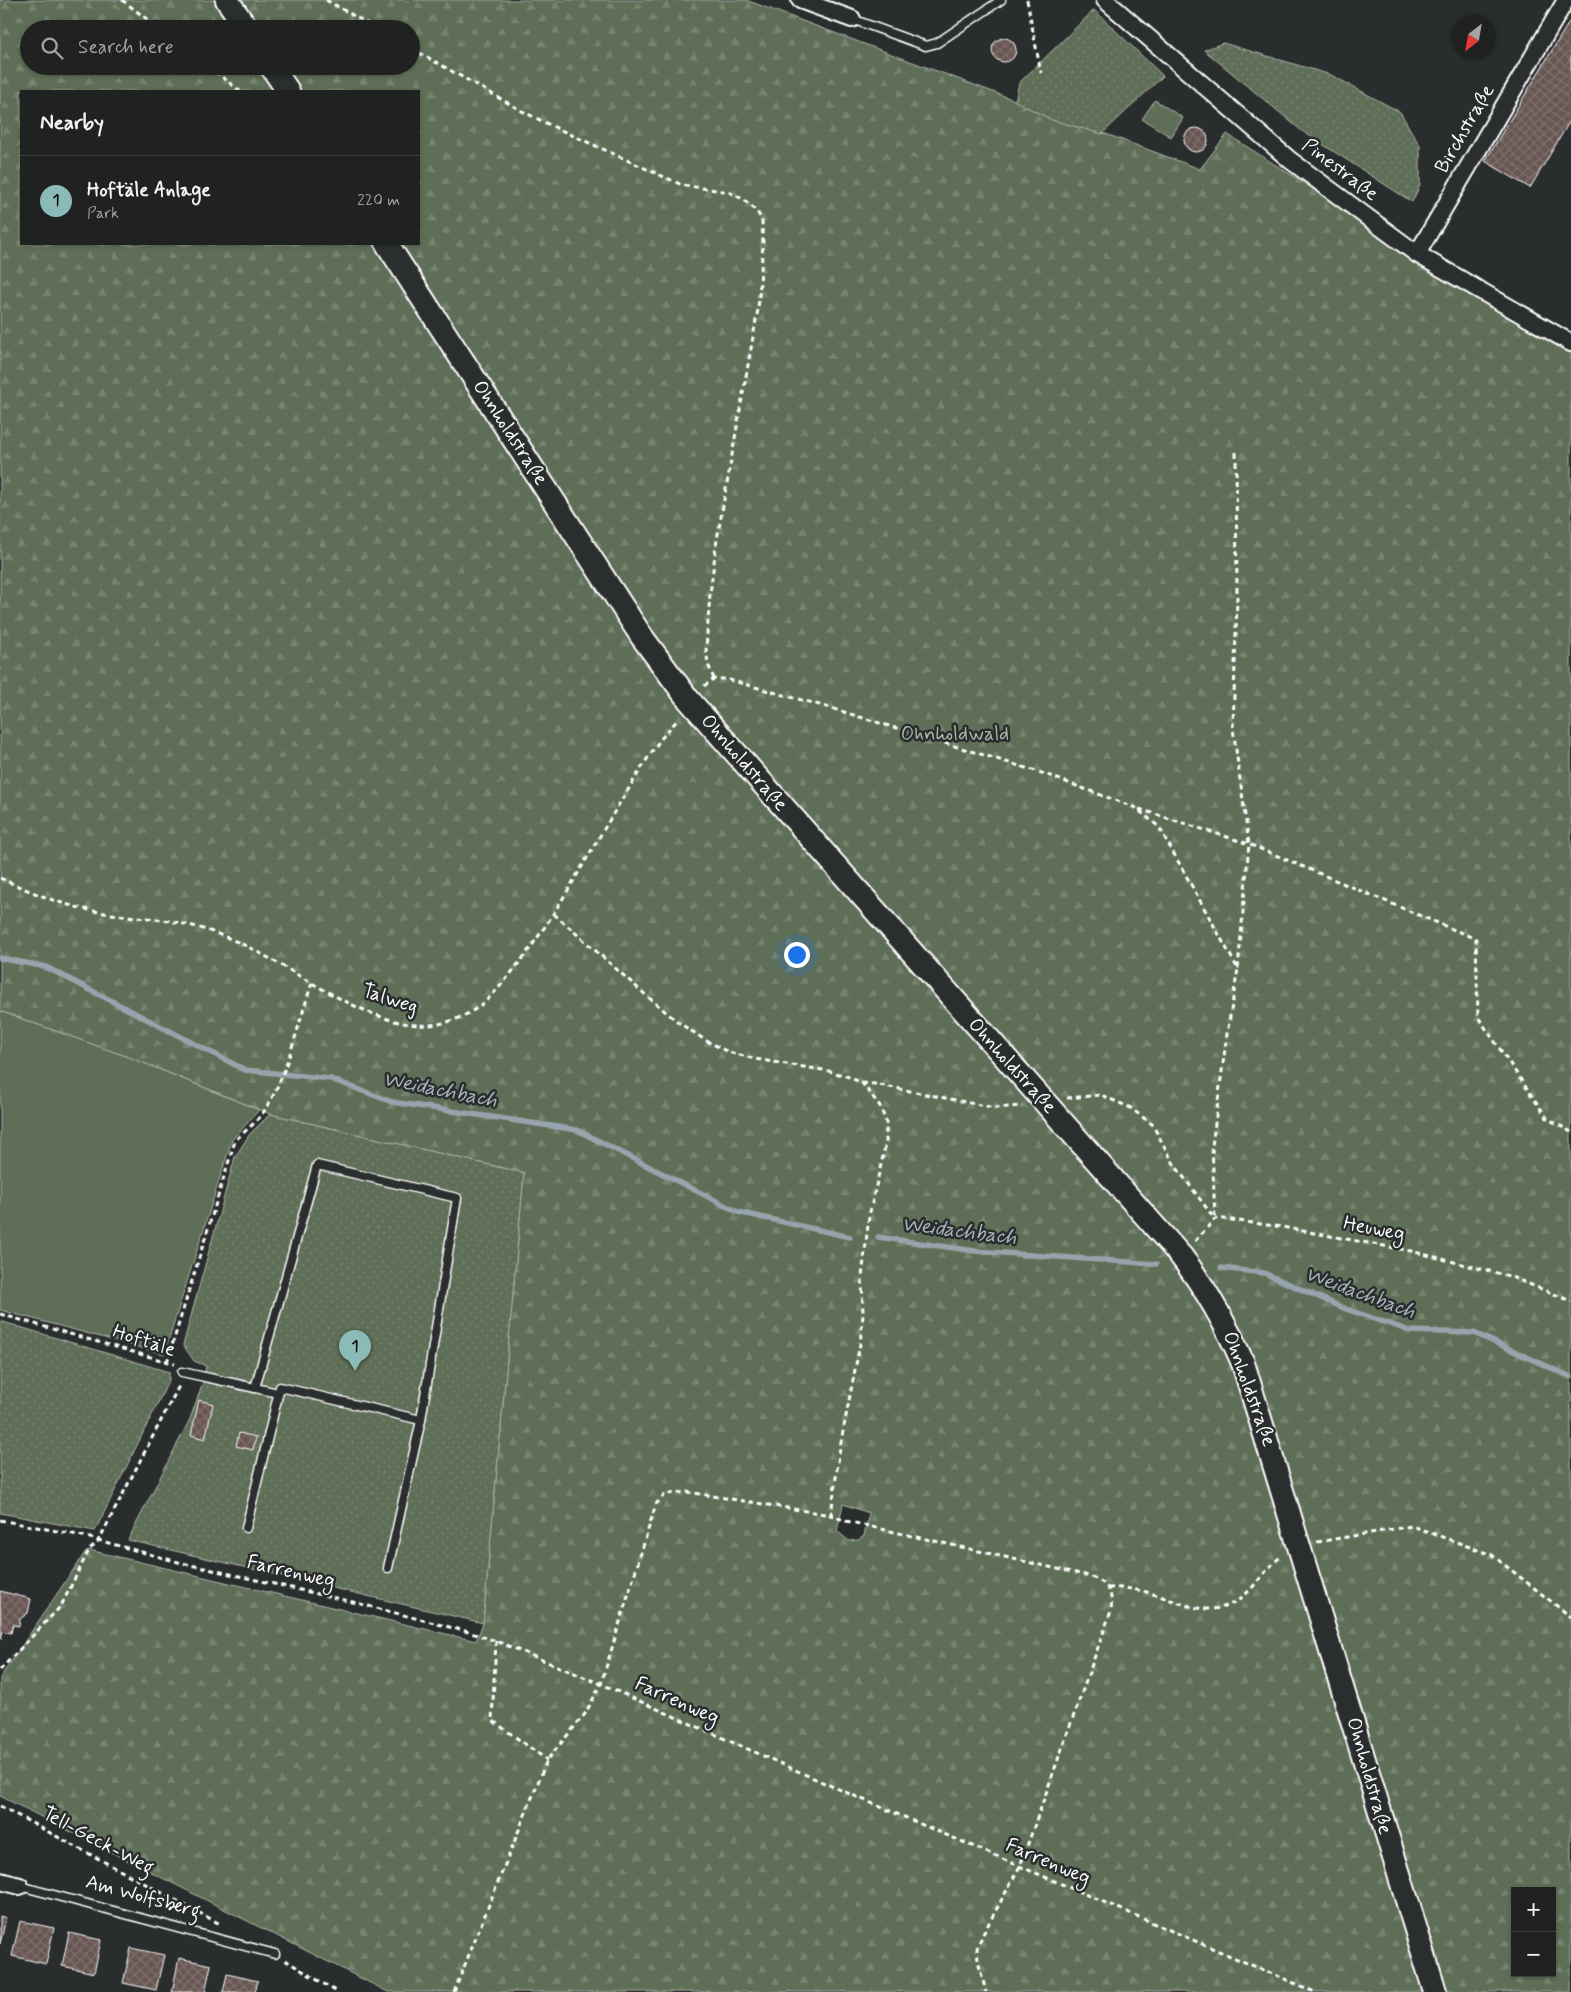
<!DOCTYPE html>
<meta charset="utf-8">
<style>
body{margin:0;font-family:Mynerve,sans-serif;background:#282a2a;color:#f1f3f6}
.controls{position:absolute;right:15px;bottom:15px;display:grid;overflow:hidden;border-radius:0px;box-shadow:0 1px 4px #0004}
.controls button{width:45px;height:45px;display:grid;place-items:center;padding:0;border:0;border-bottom:1px solid #3d3f40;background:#202222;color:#f1f3f6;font:25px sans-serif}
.compass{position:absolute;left:1451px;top:15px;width:45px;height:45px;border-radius:50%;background:#202222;box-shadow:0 1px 4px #0004;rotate:211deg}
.you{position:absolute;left:796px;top:954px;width:18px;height:18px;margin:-12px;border:4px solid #fff;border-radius:50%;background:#1a73e8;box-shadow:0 0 0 8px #1a73e833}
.badge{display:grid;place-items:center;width:32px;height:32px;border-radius:50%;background:#8bbbb9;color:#111;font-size:16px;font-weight:700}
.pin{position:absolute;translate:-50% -41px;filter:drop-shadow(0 1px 2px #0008)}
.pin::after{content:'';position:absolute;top:26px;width:18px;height:15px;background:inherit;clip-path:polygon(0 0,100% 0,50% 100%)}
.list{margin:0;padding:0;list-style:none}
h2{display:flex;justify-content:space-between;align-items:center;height:65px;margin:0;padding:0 20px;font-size:21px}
h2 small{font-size:16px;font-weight:400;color:#a2a4a5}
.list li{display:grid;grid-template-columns:32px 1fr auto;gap:15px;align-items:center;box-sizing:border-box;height:90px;padding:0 20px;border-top:1px solid #3d3f40}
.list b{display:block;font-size:19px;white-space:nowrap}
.list p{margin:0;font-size:16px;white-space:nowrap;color:#a2a4a5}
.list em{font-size:16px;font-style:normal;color:#a2a4a5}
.icon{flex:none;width:28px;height:28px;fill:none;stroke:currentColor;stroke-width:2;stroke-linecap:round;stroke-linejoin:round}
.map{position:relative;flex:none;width:1571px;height:1992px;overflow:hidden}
.search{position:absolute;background:#202222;box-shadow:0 1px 4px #0004;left:20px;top:20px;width:400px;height:55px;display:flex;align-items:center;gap:12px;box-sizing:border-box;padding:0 18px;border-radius:28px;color:#a2a4a5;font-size:19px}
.panel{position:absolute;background:#202222;box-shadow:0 1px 4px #0004;left:20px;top:90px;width:400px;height:155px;border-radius:0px}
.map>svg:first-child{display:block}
.grass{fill:#5f6e57;stroke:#afb6ab}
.forest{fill:url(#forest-firs);stroke:#afb6ab;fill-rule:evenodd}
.park{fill:url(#park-dots);stroke:#afb6ab}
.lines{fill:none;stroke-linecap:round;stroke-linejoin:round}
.stream{stroke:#98a4ad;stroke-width:5.5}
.building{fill:url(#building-cross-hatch);stroke:#fff}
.service-casing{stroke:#fff;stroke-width:11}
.minor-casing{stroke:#fff;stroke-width:20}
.secondary-casing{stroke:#fff;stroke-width:26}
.path{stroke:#fff;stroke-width:3;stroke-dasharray:5 4;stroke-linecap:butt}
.service{stroke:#2a2d2e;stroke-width:8}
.minor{stroke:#2a2d2e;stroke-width:16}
.secondary{stroke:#2a2d2e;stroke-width:22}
.labels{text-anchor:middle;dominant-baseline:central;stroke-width:5;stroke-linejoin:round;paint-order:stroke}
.street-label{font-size:20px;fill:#fff;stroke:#2a2d2e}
.park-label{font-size:20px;fill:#afb6ab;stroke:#2a2d2e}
.water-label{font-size:21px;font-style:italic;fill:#a9b4bb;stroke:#2a2d2e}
</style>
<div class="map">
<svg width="1571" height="1992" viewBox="0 0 1571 1992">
<defs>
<pattern id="forest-firs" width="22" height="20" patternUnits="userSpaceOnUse" patternTransform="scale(1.25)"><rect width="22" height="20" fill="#5f6e57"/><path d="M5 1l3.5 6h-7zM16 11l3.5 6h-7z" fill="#778470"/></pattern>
<pattern id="park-dots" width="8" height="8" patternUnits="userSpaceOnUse" patternTransform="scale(1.25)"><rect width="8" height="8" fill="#5f6e57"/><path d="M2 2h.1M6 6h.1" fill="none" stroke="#778470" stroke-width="1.8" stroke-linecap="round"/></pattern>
<pattern id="building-cross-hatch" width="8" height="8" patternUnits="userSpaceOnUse" patternTransform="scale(1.25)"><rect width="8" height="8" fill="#685652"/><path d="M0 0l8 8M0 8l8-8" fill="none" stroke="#7f6f6c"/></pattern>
</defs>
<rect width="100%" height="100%" fill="#2a2d2e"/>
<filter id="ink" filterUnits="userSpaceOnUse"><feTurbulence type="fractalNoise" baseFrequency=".02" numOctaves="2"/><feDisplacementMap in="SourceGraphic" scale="10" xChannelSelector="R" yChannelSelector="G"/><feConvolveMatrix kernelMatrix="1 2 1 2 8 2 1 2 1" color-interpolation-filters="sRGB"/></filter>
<g filter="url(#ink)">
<g class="grass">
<polygon points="1155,100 1183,118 1171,137 1142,119"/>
<polygon points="0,1011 134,1059 259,1110 232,1140 164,1354 0,1310"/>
</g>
<path class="forest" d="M0,0H746L1200,169L1227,134L1571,353V1992H388L0,1796V1678L86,1551L89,1550L476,1641L483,1623L524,1173L270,1114L134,1059L0,1011ZM29,29H411V66H29ZM21,91H419V244H21ZM843,1504L869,1513L864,1536L858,1540L849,1541L837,1531ZM1515,1891H1552V1973H1515Z"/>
<g class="park">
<polygon points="1094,10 1163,76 1102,134 1052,120 1015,101 1019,83"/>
<polygon points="1223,43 1331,75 1400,112 1420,146 1420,185 1412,202 1302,131 1204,50"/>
<polygon points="270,1114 524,1173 483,1623 128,1540 190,1419 203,1383 206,1366 194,1361 183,1345 235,1157 249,1135"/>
<polygon points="0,1321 169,1372 169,1380 95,1531 0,1513"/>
</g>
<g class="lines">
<g class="stream">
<polyline points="0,958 46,967 245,1070 331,1079 392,1102 577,1130 738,1212 850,1237"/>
<polyline points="878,1237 975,1251 1156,1264"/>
<polyline points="1221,1268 1264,1273 1346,1309 1410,1331 1474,1333 1571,1377"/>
</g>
</g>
<g class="building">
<polygon points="1571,19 1571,119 1530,188 1485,161"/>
<circle cx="1004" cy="50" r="12"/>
<circle cx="1196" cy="140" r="12"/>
<polygon points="199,1400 213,1404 205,1439 191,1435"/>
<polygon points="239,1433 256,1437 253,1450 236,1446"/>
<polygon points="0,1591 31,1599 28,1613 20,1619 19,1626 13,1625 11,1633 3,1631 1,1639"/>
<polygon points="0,1916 6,1918 0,1944"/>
<polygon points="20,1921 54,1928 46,1964 12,1956"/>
<polygon points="69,1933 101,1940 94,1973 62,1966"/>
<polygon points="131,1948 164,1955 156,1990 123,1983"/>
<polygon points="179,1958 211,1965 205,1992 172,1992"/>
<polygon points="227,1974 258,1981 255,1992 223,1992"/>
</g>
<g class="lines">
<g class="service-casing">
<g id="service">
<polyline points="852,19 926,46 937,43 1001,0"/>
<polyline points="182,1372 278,1393"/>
<polyline points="255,1388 317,1165 457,1198 421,1420 388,1568"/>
<polyline points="246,1528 280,1387 421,1420"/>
<polyline points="20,1886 275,1954"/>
</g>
</g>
<g class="minor-casing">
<g id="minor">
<polyline points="800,0 852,19"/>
<polyline points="1105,0 1290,160 1417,254 1571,343"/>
<polyline points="1417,254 1566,0"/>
<polyline points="0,1881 20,1886"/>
</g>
</g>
<g class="secondary-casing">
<g id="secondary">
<polyline points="227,0 247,29"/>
<polyline points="271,66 288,91"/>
<path d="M387,244L642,637L688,699L1181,1256C1207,1290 1226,1324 1243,1363L1435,1992"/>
</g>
</g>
<g class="path">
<polyline points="122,0 160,29"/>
<polyline points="326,0 377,29"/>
<polyline points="1027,0 1041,73"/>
<polyline points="411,48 522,111 552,126 682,185 729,192 743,199 757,211 762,221 763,243 758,309 717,539 710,594 706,648 708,664 714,679"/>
<polyline points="208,66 240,91"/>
<polyline points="1236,452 1237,599 1233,728 1249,844 1238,969"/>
<polyline points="704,686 714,679 726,679 834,709 1039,772 1136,808 1159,827 1238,969 1227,1034 1212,1146 1215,1219"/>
<polyline points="1139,809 1249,844 1476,939 1478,1017 1547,1118 1571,1132"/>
<path d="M0,878C31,892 61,905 94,911C122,917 152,917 180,923C201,927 222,935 242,944C293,968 361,1021 418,1025C445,1027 473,1015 492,995C547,936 583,861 626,793C642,768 657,739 679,719"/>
<polyline points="554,914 648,997 678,1022 705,1040 728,1052 755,1059 829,1071 849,1077 862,1083 880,1106 886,1122 886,1143 869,1216 862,1277 863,1315 860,1344 840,1447 831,1515"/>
<polyline points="862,1083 875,1084 995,1108 1022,1106"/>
<polyline points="1067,1098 1101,1095 1129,1107 1152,1124 1174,1164 1214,1218"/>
<polyline points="1195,1241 1215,1219 1225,1219 1282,1227 1411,1251 1509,1276 1571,1301"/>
<polyline points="0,1314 175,1364"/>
<path d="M167,1362L235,1141C243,1132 255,1124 262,1114C285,1083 299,1021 312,983"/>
<polyline points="0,1520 83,1536 182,1563 353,1602 465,1631 496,1641 601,1684 829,1785 1315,1992"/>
<polyline points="1317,1542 1412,1526 1492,1555 1571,1617"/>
<path d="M1108,1588C1122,1587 1136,1589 1150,1593C1178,1601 1207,1619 1235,1602C1254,1591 1264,1569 1282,1556"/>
<polyline points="496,1641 492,1720 547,1760"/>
<polyline points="0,1670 61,1606 89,1550 99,1540 180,1384"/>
<polyline points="0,1806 222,1925"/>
<polyline points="285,1960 337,1992"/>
<path d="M454,1992L547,1760L585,1714L601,1684L656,1504L665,1494L688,1492L831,1515L846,1521L1089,1576C1108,1583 1113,1590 1111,1611L1020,1866L983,1934L977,1948L978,1961L986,1992"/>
</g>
<use href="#service" class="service"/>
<use href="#minor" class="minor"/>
<use href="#secondary" class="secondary"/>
</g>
</g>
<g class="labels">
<g class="street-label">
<text transform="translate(1465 129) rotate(-60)">Birchstraße</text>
<text transform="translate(1340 170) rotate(37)">Pinestraße</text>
<text transform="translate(510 433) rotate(57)">Ohnholdstraße</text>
<text transform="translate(744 763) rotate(49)">Ohnholdstraße</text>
<text transform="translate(390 999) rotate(18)">Talweg</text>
<text transform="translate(1012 1066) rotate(48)">Ohnholdstraße</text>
<text transform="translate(1374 1229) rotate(11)">Heuweg</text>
<text transform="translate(144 1341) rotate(18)">Hoftäle</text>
<text transform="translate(1249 1389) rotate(70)">Ohnholdstraße</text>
<text transform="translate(291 1572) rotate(13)">Farrenweg</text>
<text transform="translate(677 1701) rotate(24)">Farrenweg</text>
<text transform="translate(1369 1776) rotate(74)">Ohnholdstraße</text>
<text transform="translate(98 1841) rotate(28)">Tell-Geck-Weg</text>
<text transform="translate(1048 1862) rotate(23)">Farrenweg</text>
<text transform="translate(143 1897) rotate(15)">Am Wolfsberg</text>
</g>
<g class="park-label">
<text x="955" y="734">Ohnholdwald</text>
</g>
<g class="water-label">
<text transform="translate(440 1090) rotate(11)">Weidachbach</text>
<text transform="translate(959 1231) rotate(7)">Weidachbach</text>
<text transform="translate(1360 1293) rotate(20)">Weidachbach</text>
</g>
</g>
</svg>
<div class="controls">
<button>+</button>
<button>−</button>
</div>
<svg class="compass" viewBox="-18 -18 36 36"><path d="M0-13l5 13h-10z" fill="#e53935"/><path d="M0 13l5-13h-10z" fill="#a2a4a5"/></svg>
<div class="you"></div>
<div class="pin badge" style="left:355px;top:1371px">1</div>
<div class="search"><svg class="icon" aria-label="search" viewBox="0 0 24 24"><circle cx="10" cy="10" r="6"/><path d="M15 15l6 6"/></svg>Search here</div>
<section class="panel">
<h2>Nearby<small></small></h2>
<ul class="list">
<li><span class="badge">1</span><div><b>Hoftäle Anlage</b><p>Park</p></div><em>220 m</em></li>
</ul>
</section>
</div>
